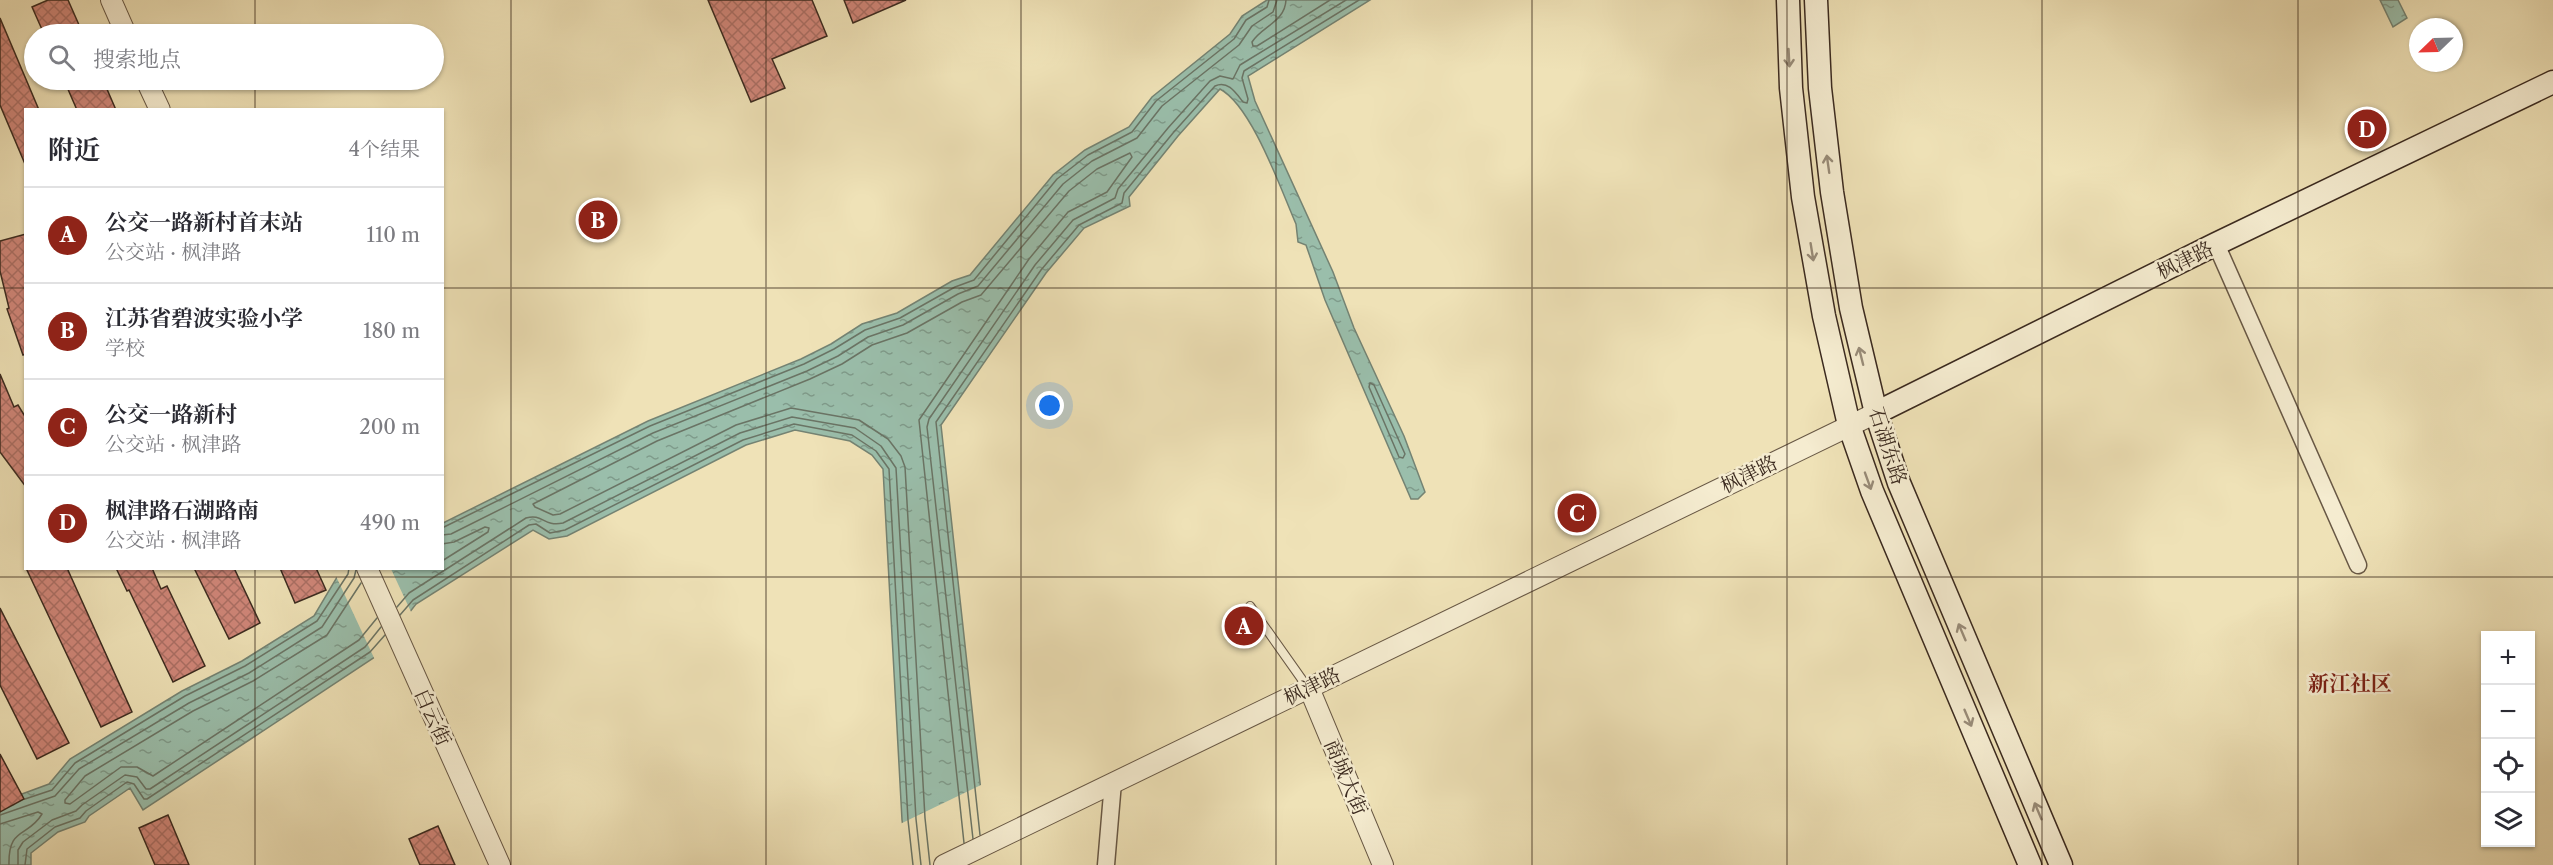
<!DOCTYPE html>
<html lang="zh">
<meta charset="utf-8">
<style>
body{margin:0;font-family:"Libre Caslon Text","Noto Serif SC",serif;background:#f7f7f7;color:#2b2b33}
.controls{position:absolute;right:18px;bottom:18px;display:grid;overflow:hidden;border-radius:0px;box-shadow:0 2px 4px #0004}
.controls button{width:54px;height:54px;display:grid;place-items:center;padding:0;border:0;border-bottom:2px solid #e1e1e2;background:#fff;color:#2b2b33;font:30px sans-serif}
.compass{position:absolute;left:2409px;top:18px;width:54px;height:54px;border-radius:50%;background:#fff;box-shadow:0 2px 4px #0004;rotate:247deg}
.you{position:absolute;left:1050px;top:406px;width:21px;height:21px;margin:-15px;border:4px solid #fff;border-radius:50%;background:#1a73e8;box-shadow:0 0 0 9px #1a73e833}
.badge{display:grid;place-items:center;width:39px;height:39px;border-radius:50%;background:#8f2418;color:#fff;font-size:20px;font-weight:700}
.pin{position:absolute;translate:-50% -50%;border:3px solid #fff;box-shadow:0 2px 6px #0006}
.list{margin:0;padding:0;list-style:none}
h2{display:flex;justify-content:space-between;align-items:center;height:78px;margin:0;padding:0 24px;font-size:26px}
h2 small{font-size:20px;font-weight:400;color:#7c7c81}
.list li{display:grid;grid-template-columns:39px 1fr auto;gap:18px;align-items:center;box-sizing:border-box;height:96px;padding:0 24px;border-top:2px solid #e1e1e2}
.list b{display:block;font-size:22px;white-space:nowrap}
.list p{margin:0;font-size:20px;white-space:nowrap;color:#7c7c81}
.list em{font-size:20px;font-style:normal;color:#7c7c81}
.icon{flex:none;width:33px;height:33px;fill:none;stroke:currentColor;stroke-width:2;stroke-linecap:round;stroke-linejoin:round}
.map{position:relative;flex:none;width:2553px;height:865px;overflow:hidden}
.search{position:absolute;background:#fff;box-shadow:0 2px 4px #0004;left:24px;top:24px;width:420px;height:66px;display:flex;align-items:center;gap:15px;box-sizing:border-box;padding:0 21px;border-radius:33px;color:#7c7c81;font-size:22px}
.panel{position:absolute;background:#fff;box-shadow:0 2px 4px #0004;left:24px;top:108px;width:420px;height:462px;border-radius:0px}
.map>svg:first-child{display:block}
.water{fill:url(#water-ripples);stroke:#748373;stroke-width:1.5}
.pier{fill:#efe2b7}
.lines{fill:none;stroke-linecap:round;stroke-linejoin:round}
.shore{stroke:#6a7465;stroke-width:1.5}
.building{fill:url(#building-cross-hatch);stroke:#3b2a1f;stroke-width:1.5}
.service-casing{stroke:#685845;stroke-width:10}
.minor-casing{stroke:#685845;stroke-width:19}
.tertiary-casing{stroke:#685845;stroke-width:22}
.secondary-casing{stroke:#3b2a1f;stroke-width:25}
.service{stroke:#f5ecd0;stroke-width:8}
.minor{stroke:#f5ecd0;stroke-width:16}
.tertiary{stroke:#f5ecd0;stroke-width:20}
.secondary{stroke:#f5ecd0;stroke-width:22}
.oneway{stroke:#988b78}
.grid{fill:none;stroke:#3b2a1f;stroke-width:1.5;stroke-opacity:0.55}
.labels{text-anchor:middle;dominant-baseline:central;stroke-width:5;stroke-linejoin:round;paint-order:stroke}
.street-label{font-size:20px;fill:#3b2a1f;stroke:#f5ecd0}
.neighbourhood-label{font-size:21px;font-weight:bold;fill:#7a1f14;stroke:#f5ecd0}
</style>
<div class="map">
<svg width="2553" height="865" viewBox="0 0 2553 865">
<defs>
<pattern id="water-ripples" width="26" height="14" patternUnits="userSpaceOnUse" patternTransform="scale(1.5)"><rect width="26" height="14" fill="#9abeab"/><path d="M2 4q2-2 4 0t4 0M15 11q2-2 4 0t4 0" fill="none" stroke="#7f9b8b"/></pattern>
<pattern id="building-cross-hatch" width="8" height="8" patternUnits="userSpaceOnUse" patternTransform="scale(1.5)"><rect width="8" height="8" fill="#d08679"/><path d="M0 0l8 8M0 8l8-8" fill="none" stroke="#aa6e63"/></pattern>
</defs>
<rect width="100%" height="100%" fill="#efe2b7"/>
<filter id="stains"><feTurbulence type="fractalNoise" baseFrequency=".00333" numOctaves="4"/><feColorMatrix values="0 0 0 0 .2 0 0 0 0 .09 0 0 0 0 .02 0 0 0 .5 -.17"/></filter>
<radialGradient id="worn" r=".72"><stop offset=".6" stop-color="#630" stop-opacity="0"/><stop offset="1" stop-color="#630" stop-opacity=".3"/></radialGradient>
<g class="water">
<path d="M1267,0H1370L1248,76L1255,101L1333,272L1354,328L1404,436L1425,492L1418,499H1411L1325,300L1306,245L1298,242L1296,224C1281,190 1252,106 1220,89L1178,136L1129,197L1130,206L1084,228L1046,273L941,425L989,865H908L902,820L883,469L872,455L850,441L795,430L746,445L567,536L549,539L533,530L416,604L375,657L143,810L130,788L89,816L85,822L58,832L31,853V865H0V802L49,784L70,759L182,691L242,661L314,616L340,572L348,568H442L443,523L648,421L801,359L831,344L862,324L897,313L952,281L970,275L1053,175L1085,150L1129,127L1152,97L1230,34L1242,16Z"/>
<polygon points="2380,0 2398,0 2407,18 2393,27"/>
</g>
<g class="pier">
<polygon points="341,568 391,569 412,614 375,660 335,574"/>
<polygon points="983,784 992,865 905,865 900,824"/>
</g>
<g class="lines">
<g class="shore">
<path d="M1286,0C1285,22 1262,26 1252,42L1253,46H1257L1330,0"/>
<polygon points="1370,383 1374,385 1405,454 1403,458 1399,457 1369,387"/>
<polyline points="442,528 650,426 804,364 834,349 865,330 900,318 955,287 974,280 1057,179 1088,155 1132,132 1156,101 1234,39 1246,20 1267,7 1269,0"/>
<polyline points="442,535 451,534 653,433 807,371 838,356 868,337 903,325 958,294 978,286 1063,184 1092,161 1137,138 1162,106 1239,45 1252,26 1273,12 1277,0"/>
<polyline points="442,544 454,542 485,527 489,528 488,532 442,561"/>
<polyline points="361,583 327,635 253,681 193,711 85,776 65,800 65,803 70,804 121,767 137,767 153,776 359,640 377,618"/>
<path d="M397,607L409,593L526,518C543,513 543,527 563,523L740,433L792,417L855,428L881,446L896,468L916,819L921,865"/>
<polyline points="400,615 413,600 529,525 536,524 550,533 565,530 743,440 794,424 852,435 876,451 889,469 908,820 913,865"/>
<polyline points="25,799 52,790 75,763 185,696 245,666 317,621 348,574 349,568"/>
<polyline points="0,815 55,796 79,769 189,703 249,673 322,627 354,578 356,570"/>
<path d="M0,824L38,812L42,814C28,838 8,826 9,865"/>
<path d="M980,835L936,422L1041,270L1079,225L1122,203L1124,193L1173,133L1215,86C1228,80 1236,93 1243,102L1247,103L1248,99L1242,78L1244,71L1359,0"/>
<polyline points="973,839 927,427 929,419 1035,265 1073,220 1115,198 1118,189 1168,128 1210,81 1220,76 1233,79 1240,65 1346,0"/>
<polyline points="18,865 18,850 23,842 52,820 76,811 82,805 125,775 137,777 146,789 150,789 365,647 381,627"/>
<polyline points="25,865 27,849 55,827 80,818 86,811 127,782 134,784 144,799 147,799 370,652 385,635"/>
<polyline points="930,865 925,818 905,467 901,456 888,439 859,420 791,408 736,425 560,514 553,515 535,507 533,504 657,441 810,379 842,364 872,345 907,333 962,302 981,295 1069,191 1097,169 1130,153 1132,157 1107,192 1068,212 1029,259 919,420 964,843"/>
</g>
</g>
<g class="building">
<polygon points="48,0 68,0 83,34 44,34 32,7"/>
<polygon points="708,0 812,0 827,36 772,59 785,88 751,102"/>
<polygon points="844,0 906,0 853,23"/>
<polygon points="0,18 39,110 26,110 25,164 0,105"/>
<polygon points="64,80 103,80 116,110 77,110"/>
<polygon points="26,234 26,354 23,355 7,309 9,308 0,271 0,241"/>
<polygon points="0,374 14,407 18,405 26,418 26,487 0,452"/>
<polygon points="26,568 67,568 132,712 101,727"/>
<polygon points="116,568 152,568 161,589 167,586 205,666 173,682 129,590 127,591"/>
<polygon points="194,568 234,568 260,623 229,639"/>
<polygon points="280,568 316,568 326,590 295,603"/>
<polygon points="0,608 69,743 37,759 0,685"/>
<polygon points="0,754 24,799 0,812"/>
<polygon points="168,815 189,865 155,865 139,828"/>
<polygon points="438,826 455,865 420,865 409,839"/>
</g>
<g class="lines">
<g class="service-casing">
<polyline id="service" points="1250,606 1308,688"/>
</g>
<g class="minor-casing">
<g id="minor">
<polyline points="2216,244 2358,565"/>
<polyline points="1106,865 1113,782"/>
</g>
</g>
<g class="tertiary-casing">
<g id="tertiary">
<polyline points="111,0 126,34"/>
<polyline points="146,80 160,110"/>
<polyline points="367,568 500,865"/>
<polyline points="1309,688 1383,865"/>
<polyline points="944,865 1876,413"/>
</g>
</g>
<g class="secondary-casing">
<g id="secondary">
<polyline points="1788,0 1791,88 1803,197 1824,316 1849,425 1872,491 2030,865"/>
<polyline points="1816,0 1820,88 1832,192 1851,308 1876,413 1899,483 2061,865"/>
<polyline points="1876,413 2216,244 2553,82"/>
</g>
</g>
<use href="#service" class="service"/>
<use href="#minor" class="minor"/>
<use href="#tertiary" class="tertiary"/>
<use href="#secondary" class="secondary"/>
</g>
<defs><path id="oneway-shaft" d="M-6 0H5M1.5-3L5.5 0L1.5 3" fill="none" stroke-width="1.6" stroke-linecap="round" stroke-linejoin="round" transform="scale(1.5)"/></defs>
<g class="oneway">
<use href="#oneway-shaft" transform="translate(1789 58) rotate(87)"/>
<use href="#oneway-shaft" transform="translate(1828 164) rotate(-98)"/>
<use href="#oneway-shaft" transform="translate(1812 252) rotate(81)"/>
<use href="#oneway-shaft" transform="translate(1861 356) rotate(-104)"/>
<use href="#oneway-shaft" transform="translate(1868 481) rotate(70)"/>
<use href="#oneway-shaft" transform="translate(1962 632) rotate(-113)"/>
<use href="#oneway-shaft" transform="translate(1968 718) rotate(67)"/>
<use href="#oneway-shaft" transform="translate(2038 811) rotate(-113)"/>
</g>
<path class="grid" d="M255,0V34M511,0V865M766,0V865M1021,0V865M1276,0V865M1532,0V865M1787,0V865M2042,0V865M2298,0V865M255,80V110M0,288H26M442,288H2553M255,568V865M0,577H2553"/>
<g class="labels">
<g class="street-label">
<text transform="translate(2185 260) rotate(-26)">枫津路</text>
<text transform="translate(1888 446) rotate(72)">石湖东路</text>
<text transform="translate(1749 474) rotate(-26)">枫津路</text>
<text transform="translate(1312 686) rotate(-26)">枫津路</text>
<text transform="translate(433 717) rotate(66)">白云街</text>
<text transform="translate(1346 777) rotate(67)">商城大街</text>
</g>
<g class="neighbourhood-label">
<text x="2350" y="683">新江社区</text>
</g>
</g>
<rect width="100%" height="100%" filter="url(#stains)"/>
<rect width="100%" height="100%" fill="url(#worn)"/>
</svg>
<div class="controls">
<button>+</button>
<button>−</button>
<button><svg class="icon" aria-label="locate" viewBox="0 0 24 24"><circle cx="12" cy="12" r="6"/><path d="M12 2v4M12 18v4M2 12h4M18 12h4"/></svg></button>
<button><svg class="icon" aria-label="layers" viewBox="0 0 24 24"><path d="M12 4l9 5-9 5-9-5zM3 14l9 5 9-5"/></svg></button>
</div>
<svg class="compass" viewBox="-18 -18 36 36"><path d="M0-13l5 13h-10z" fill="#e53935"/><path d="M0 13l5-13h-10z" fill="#7c7c81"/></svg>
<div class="you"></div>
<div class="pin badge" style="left:1244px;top:626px">A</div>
<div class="pin badge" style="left:598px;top:220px">B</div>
<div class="pin badge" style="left:1577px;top:513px">C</div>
<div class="pin badge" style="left:2367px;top:129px">D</div>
<div class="search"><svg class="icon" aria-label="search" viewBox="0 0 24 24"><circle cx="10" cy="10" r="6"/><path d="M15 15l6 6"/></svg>搜索地点</div>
<section class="panel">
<h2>附近<small>4个结果</small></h2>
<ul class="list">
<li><span class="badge">A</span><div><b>公交一路新村首末站</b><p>公交站 · 枫津路</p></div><em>110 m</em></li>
<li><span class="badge">B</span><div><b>江苏省碧波实验小学</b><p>学校</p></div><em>180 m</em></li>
<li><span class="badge">C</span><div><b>公交一路新村</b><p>公交站 · 枫津路</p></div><em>200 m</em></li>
<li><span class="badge">D</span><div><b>枫津路石湖路南</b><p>公交站 · 枫津路</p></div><em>490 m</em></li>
</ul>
</section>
</div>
